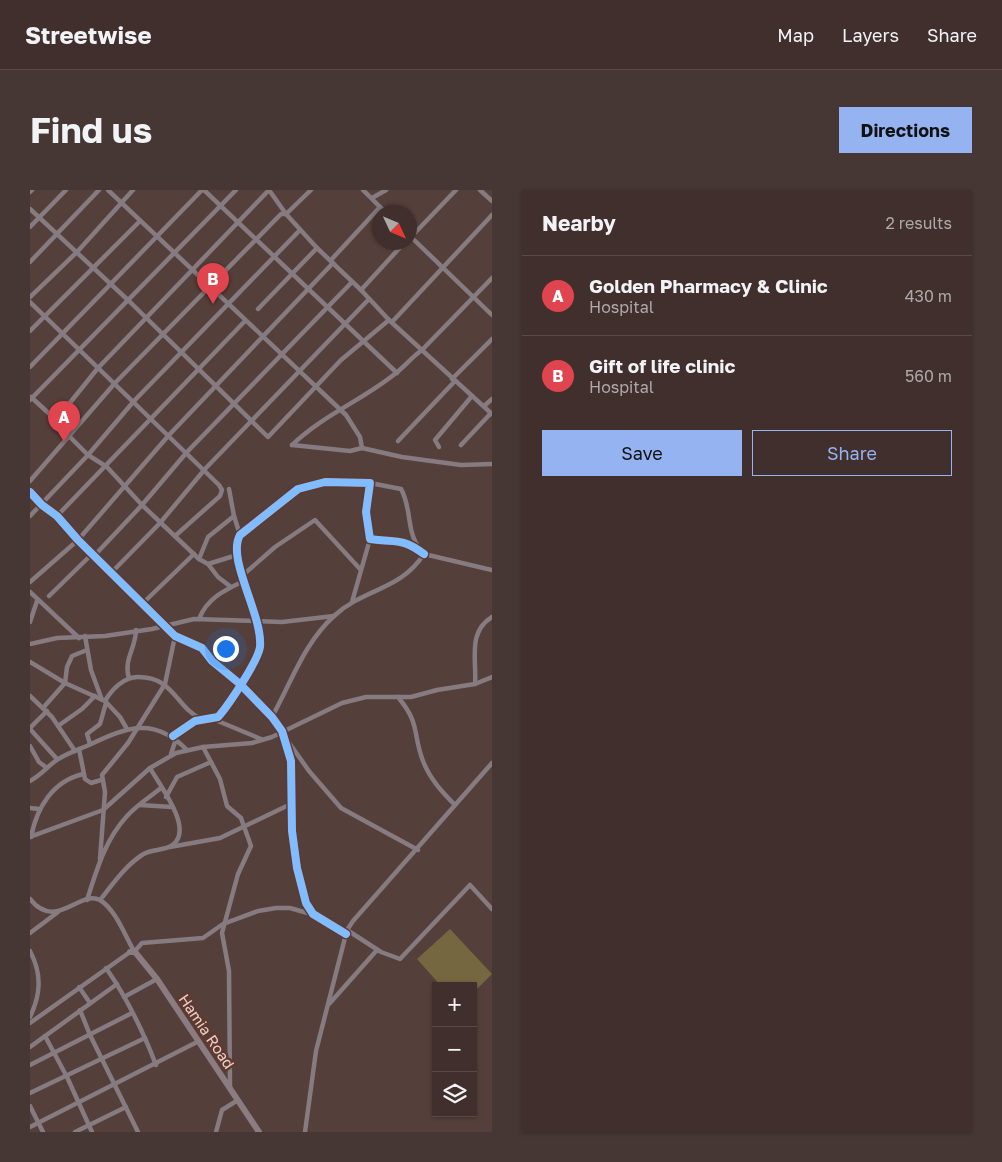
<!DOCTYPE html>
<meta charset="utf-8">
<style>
body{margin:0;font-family:"Golos Text",sans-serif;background:#473734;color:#f1f3f6}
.controls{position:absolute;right:15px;bottom:15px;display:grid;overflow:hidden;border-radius:0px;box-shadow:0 1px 4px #0004}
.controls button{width:45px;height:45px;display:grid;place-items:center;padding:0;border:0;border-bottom:1px solid #594a48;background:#402f2c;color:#f1f3f6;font:25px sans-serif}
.compass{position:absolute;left:342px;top:15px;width:45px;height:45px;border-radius:50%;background:#402f2c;box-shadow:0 1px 4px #0004;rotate:134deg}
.you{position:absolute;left:195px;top:458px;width:18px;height:18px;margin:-12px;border:4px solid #fff;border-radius:50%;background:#1a73e8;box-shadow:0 0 0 8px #1a73e833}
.badge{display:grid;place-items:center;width:32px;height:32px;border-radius:50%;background:#95b2f1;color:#fff;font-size:16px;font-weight:700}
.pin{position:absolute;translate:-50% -41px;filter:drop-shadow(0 1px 2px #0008)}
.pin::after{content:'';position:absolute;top:26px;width:18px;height:15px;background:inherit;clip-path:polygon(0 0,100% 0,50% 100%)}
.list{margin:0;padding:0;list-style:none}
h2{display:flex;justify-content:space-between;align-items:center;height:65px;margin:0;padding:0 20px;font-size:21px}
h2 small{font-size:16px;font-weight:400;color:#aea9a9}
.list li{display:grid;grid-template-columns:32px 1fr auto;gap:15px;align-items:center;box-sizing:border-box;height:80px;padding:0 20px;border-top:1px solid #594a48}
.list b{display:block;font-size:19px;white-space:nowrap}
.list p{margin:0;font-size:16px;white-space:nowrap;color:#aea9a9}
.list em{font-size:16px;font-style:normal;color:#aea9a9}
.actions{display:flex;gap:10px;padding:15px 20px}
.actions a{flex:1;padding:11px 0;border:1px solid #95b2f1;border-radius:0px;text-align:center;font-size:18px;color:#95b2f1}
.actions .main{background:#95b2f1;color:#111}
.icon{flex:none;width:28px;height:28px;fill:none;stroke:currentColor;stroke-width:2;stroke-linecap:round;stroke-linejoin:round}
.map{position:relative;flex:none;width:462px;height:942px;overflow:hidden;border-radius:0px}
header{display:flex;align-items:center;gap:30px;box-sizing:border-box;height:70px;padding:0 25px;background:#402f2c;border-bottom:1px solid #594a48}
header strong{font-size:24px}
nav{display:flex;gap:28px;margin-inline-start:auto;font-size:18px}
.intro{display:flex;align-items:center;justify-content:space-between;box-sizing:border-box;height:120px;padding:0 30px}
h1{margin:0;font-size:35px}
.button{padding:12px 22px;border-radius:0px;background:#95b2f1;color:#111;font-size:18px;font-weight:700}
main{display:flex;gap:30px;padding:0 30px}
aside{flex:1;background:#402f2c;border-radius:0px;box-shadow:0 1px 4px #0004}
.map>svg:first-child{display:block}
.green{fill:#756740}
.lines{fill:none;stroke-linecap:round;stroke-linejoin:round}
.street{stroke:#857b80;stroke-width:4.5}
.secondary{stroke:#8a7c81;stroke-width:6}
.cycleway-casing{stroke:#60392f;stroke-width:11}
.cycleway{stroke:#80bcff;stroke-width:8}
.labels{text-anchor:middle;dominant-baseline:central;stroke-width:5;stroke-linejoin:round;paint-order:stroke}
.street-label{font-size:15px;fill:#e9d0ca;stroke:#60392f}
</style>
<header>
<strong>Streetwise</strong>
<nav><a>Map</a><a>Layers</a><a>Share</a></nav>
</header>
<div class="intro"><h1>Find us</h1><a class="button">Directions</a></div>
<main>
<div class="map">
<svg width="462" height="942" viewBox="0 0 462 942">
<rect width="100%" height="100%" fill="#553f3a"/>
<polygon class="green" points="420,739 462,784 443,803 443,796 411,796 387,769"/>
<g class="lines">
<g class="street">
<polyline points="78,0 316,225 330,247 332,258"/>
<polyline points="174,0 367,183"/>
<polyline points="239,0 256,24 287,58 331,100 359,130 462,224"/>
<polyline points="333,0 355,22"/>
<polyline points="450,0 462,11"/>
<polyline points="0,2 2,0"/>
<polyline points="342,8 356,0"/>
<polyline points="0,19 99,111 238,247 311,170 359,130"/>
<polyline points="0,37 36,0"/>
<polyline points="380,46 462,125"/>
<polyline points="380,48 426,0"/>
<polyline points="301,70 350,17"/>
<polyline points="0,72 69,0"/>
<polyline points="331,100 375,52"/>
<polyline points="0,107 47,62 103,0"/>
<polyline points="0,112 189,295 192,300 190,306 145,346"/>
<polyline points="228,119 287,58"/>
<polyline points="362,132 462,25"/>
<polyline points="0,141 110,31"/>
<polyline points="0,177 172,0"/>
<polyline points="422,189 462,149"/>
<polyline points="1,207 26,230 40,247 58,265 77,277 112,315 169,369 178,374 207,365"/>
<polyline points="0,210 206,0"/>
<polyline points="454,216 462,209"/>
<polyline points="26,230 68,178 239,0"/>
<polyline points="368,251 425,191"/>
<path d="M262,255C293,225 333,210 366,183C375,176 382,167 392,160L462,88"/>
<polyline points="262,255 320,261 332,258 372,267 431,275 462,274"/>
<polyline points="431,255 461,223"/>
<polyline points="409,257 405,250 442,206"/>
<polyline points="0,291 85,193 251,24 256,24 281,0"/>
<path d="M340,293L371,299C382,318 376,342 390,359"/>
<polyline points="199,299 204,326 210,345"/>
<polyline points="0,302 12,315 27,326 48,350 145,446 172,458 182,471 210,494 242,527 252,541 261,571 262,641 267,678 276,713 283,724 316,744"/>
<polyline points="0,326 58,265 104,211 270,40"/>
<polyline points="27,326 215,131"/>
<polyline points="169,369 178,347 204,326"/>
<polyline points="178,374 188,387 201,397"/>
<polyline points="82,382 130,333 175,279 339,109"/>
<polyline points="213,385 245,357 285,330 330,379"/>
<polyline points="0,392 48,350 139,245 303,73"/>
<polyline points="0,402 49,448"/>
<polyline points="19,406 60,366 64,366 112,315 157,262 322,92"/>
<polyline points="322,412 340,349"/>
<polyline points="112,414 164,364"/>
<path d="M169,429C177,408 195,400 214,391"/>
<polyline points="0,432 7,411"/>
<polyline points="55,446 61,480 72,510"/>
<polyline points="0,454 27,448 75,446 122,439 164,429 252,432 304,426"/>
<polyline points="0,472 35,493 75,511 90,527 97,539"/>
<path d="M99,488C93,470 106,458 106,440"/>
<path d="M445,494C447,471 437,442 462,427"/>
<polyline points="0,506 22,527 45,561"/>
<path d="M368,507C391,535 382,542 393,571C400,589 412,602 425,615"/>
<path d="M75,511C82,499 94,487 108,487C144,487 145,516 171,529"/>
<polyline points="13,518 35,493 37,477 42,466 57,460"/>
<path d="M242,527C261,493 274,453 304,426C334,398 370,401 394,364L462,380"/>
<polyline points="183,529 231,549"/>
<polyline points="28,536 52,519 65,506"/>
<polyline points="0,538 17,521"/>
<polyline points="0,539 27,569"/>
<path d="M143,546L165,531L188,527C198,516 228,471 230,457C233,425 196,369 210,345L268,299L295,292L340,293L336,322L340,349C366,353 371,347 394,364"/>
<polyline points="255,547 279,581 311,618 388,660"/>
<polyline points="60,554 57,544 70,534 76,513"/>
<polyline points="0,556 9,572 17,578"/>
<polyline points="173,557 190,589 197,616 211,628 221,656 208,684 192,743 199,781 200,897"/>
<polyline points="49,559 55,589 61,593 71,590"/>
<polyline points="141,564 146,549"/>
<path d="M0,591C10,586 15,579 24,572C34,564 48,560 59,555C97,537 124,526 157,560"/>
<polyline points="136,607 147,587 181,572"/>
<polyline points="110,615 142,617"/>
<polyline points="0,618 9,619"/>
<polyline points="0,647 73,620 120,578 146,563 173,557 222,553 242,547 312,513 336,507 381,507 407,500 445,494 462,487"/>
<path d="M1,647C7,617 23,591 53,584"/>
<polyline points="140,657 190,648 263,613"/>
<polyline points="70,669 75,602 72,585 98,553 135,494 145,446"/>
<path d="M0,709C26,742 50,699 70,710C86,720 95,746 104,761"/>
<path d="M57,710C67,679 75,650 97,626C107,615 120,607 131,598"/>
<path d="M70,710C82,695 95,676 112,665C120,659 132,661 141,656C166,641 130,596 120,578"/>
<polyline points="317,740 351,762 370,769 440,695 462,719"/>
<polyline points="0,743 28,722"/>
<path d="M0,761C12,784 11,804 0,827"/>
<polyline points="104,762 112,753 173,748 193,734 228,721 246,718 260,718 281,724"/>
<path d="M76,778C97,808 113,841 126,875"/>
<polyline points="49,797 60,813"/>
<polyline points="94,807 127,789"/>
<polyline points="300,813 347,760"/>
<polyline points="50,820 60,845 108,942"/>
<polyline points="0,833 100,762"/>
<polyline points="15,846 37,887 62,942"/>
<polyline points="0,857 87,794"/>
<polyline points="0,875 102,823"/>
<polyline points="0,903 115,848"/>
<polyline points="0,916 13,942"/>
<polyline points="0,937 169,851"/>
<polyline points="45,942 96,917"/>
<polyline points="186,942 192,920 208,910"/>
<polyline points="275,942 286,861 317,740 323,731 462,573"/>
</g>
<polyline class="secondary" points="100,762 105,762 127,789 229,942"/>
<g class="cycleway-casing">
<g id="cycleway">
<polyline points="0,302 12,315 27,326 48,350 145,446 172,458 182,471 210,494 242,527 252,541 261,571 262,641 267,678 276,713 283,724 316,744"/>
<path d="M143,546L165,531L188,527C198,516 228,471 230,457C233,425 196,369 210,345L268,299L295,292L340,293L336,322L340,349C366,353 371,347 394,364"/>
</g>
</g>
<use href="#cycleway" class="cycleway"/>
</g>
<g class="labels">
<g class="street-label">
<text transform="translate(177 841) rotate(56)">Hamia Road</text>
</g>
</g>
</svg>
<div class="controls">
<button>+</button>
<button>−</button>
<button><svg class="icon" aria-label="layers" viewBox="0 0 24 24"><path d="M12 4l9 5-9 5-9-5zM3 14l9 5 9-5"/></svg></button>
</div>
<svg class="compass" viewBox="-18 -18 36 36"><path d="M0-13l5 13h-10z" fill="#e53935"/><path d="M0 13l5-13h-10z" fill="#aea9a9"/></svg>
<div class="you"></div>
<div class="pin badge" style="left:34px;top:252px;background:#e0444e">A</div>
<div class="pin badge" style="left:183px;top:114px;background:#e0444e">B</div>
</div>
<aside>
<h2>Nearby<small>2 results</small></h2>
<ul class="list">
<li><span class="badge" style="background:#e0444e">A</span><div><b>Golden Pharmacy &amp; Clinic</b><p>Hospital</p></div><em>430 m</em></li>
<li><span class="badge" style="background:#e0444e">B</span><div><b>Gift of life clinic</b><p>Hospital</p></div><em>560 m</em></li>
</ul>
<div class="actions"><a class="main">Save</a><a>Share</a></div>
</aside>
</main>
